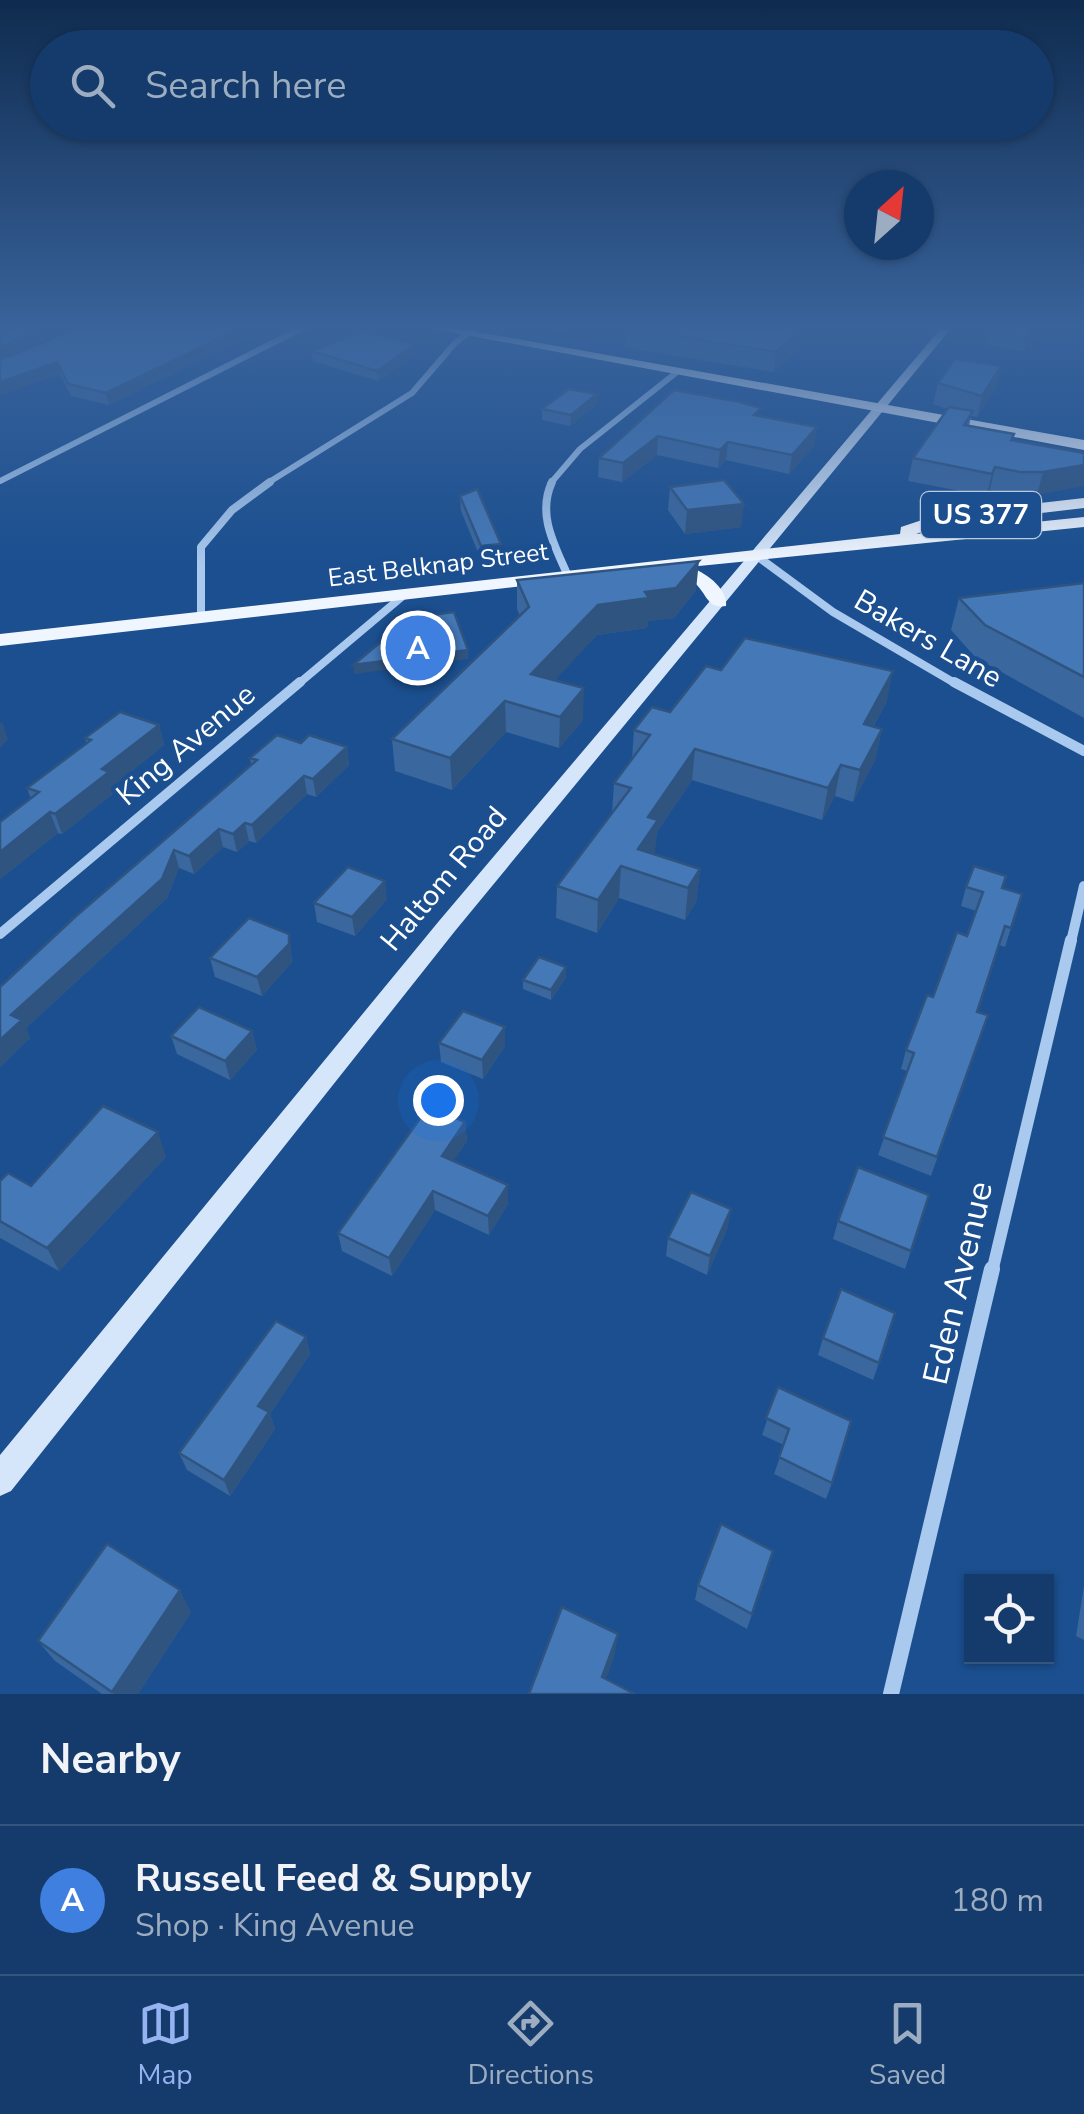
<!DOCTYPE html>
<meta charset="utf-8">
<style>
body{margin:0;font-family:"Nunito Sans",sans-serif;background:#214673;color:#f1f3f6}
.controls{position:absolute;right:30px;bottom:30px;display:grid;overflow:hidden;border-radius:0px;box-shadow:0 2px 8px #0004}
.controls button{width:90px;height:90px;display:grid;place-items:center;padding:0;border:0;border-bottom:2px solid #33557e;background:#143b6b;color:#f1f3f6;font:50px sans-serif}
.compass{position:absolute;left:844px;top:170px;width:90px;height:90px;border-radius:50%;background:#143b6b;box-shadow:0 2px 8px #0004;rotate:27deg}
.you{position:absolute;left:438px;top:1100px;width:35px;height:35px;margin:-25px;border:8px solid #fff;border-radius:50%;background:#1a73e8;box-shadow:0 0 0 15px #1a73e833}
.badge{display:grid;place-items:center;width:65px;height:65px;border-radius:50%;background:#95b2f1;color:#fff;font-size:32px;font-weight:700}
.pin{position:absolute;translate:-50% -50%;border:5px solid #fff;box-shadow:0 2px 10px #0006}
.list{margin:0;padding:0;list-style:none}
h2{display:flex;justify-content:space-between;align-items:center;height:130px;margin:0;padding:0 40px;font-size:42px}
h2 small{font-size:32px;font-weight:400;color:#9dadc1}
.list li{display:grid;grid-template-columns:65px 1fr auto;gap:30px;align-items:center;box-sizing:border-box;height:150px;padding:0 40px;border-top:2px solid #33557e}
.list b{display:block;font-size:38px;white-space:nowrap}
.list p{margin:0;font-size:32px;white-space:nowrap;color:#9dadc1}
.list em{font-size:32px;font-style:normal;color:#9dadc1}
.icon{flex:none;width:55px;height:55px;fill:none;stroke:currentColor;stroke-width:2;stroke-linecap:round;stroke-linejoin:round}
.map{position:relative;flex:none;width:1084px;height:1694px;overflow:hidden}
.search{position:absolute;background:#143b6b;box-shadow:0 2px 8px #0004;left:30px;right:30px;top:30px;height:110px;display:flex;align-items:center;gap:25px;box-sizing:border-box;padding:0 35px;border-radius:55px;color:#9dadc1;font-size:38px}
.sheet{height:280px;background:#143b6b}
nav{display:flex;justify-content:space-around;align-items:center;box-sizing:border-box;height:140px;border-top:2px solid #33557e;background:#143b6b;font-size:28px;color:#9dadc1}
nav a{display:grid;justify-items:center;gap:5px}
nav .on{color:#95b2f1}
.map>svg:first-child{display:block}
.lines{fill:none;stroke-linecap:round;stroke-linejoin:round}
.minor-far4{stroke:#a9c9ee;stroke-width:6}
.minor-far3{stroke:#a9c9ee;stroke-width:8}
.minor-far2{stroke:#a9c9ee;stroke-width:10}
.minor-far1{stroke:#a9c9ee;stroke-width:12}
.minor{stroke:#a9c9ee;stroke-width:16}
.secondary{fill:#d6e6fa;fill-rule:evenodd}
.primary{fill:#f0f6ff;fill-rule:evenodd}
.wall{fill:#3a679d}
.shaded-wall{fill:#305480}
.building{fill:#4478b7;stroke:#305480;stroke-width:2.5}
.labels{text-anchor:middle;dominant-baseline:central;stroke-width:9;stroke-linejoin:round;paint-order:stroke}
.far-street-label{font-size:25px;fill:#fff;stroke:#1b4f8f}
.shield{fill:#1b4f8f;stroke:#bbcadd;stroke-width:2.5}
.shield-label{font-size:28px;font-weight:bold;fill:#fff}
.street-label{font-size:30px;fill:#fff;stroke:#1b4f8f}
.near-street-label{font-size:35px;fill:#fff;stroke:#1b4f8f}
</style>
<div class="map">
<svg width="1084" height="1694" viewBox="0 0 1084 1694">
<rect width="100%" height="100%" fill="#1b4f8f"/>
<g class="lines">
<g class="minor-far4">
<polyline points="0,481 304,327"/>
<polyline points="266,484 412,393 455,343 476,327"/>
<polyline points="550,484 580,449 677,372"/>
</g>
<g class="minor-far3">
<path d="M552,482C537,514 554,544 567,574"/>
<polyline points="757,556 833,612 958,685"/>
<polyline points="201,617 201,547 232,510 270,482"/>
<polyline points="297,685 404,595"/>
</g>
<g class="minor-far2">
<polyline points="954,682 1084,751"/>
<polyline points="0,934 300,682"/>
<polyline points="1071,942 1084,886"/>
</g>
<polyline class="minor-far1" points="992,1272 1071,940"/>
<polyline class="minor" points="891,1694 992,1269"/>
<polygon class="secondary" points="942,327 952,327 455,931 11,1491 0,1496 0,1455 439,921"/>
<g class="primary">
<polygon points="423,327 450,327 1084,440 1084,450"/>
<path d="M1084,498V508L940,525L916,534L1084,517V527L689,567C706,572 728,589 726,606C707,609 707,594 695,583C687,576 672,574 663,570L0,646V634L900,534L901,527L937,515Z"/>
</g>
</g>
<g class="wall">
<polygon points="533,327 571,327 563,332"/>
<polygon points="992,327 1039,327 1024,351 986,345 989,332"/>
<polygon points="626,328 798,348 774,372 625,347"/>
<polygon points="250,335 109,405 71,396 60,374 0,395 0,360"/>
<polygon points="311,351 416,354 378,381 313,361"/>
<polygon points="938,383 996,387 977,417 971,416 969,426 1013,440 1084,453 1037,495 1014,495 990,490 986,496 908,481 913,458 948,409 933,404"/>
<polygon points="674,390 760,416 814,446 789,474 726,460 718,468 657,455 622,482 598,477 599,458"/>
<polygon points="597,394 596,405 570,426 542,420 542,409"/>
<polygon points="670,487 741,527 685,534 668,510"/>
<polygon points="460,496 502,560 482,562 461,511"/>
<polygon points="517,580 696,590 674,618 648,621 647,628 597,635 554,680 583,720 559,748 506,732 452,790 395,771 392,739 520,616 517,609"/>
<polygon points="1084,583 1084,718 976,658 951,630 959,598"/>
<polygon points="721,670 887,701 873,727 882,729 875,760 853,802 835,796 822,820 692,780 657,832 654,854 700,869 696,902 685,920 619,898 597,933 556,918 557,886 612,813 614,783 632,759 634,730 670,712"/>
<polygon points="159,725 164,745 113,786 115,792 62,834 58,833 0,879 0,822 31,799 27,788 87,744 85,738"/>
<polygon points="301,743 347,747 349,765 316,797 307,794 256,843 249,841 237,852 223,847 194,874 179,868 167,898 26,1028 30,1038 0,1067 0,987 251,765 250,758"/>
<polygon points="966,887 1002,888 1022,894 1005,947 999,945 977,1012 988,1015 931,1176 878,1155 907,1071 901,1069 906,1050 967,936 976,911 961,906"/>
<polygon points="387,899 355,936 317,922 314,903"/>
<polygon points="289,934 292,962 262,996 215,977 210,958"/>
<polygon points="566,967 566,977 551,1000 523,989 523,980"/>
<polygon points="505,1027 505,1046 483,1079 441,1062 439,1043"/>
<polygon points="252,1031 257,1050 230,1080 177,1054 171,1036"/>
<polygon points="465,1122 467,1141 453,1161 508,1185 508,1204 489,1235 435,1210 392,1276 342,1251 338,1233"/>
<polygon points="166,1157 59,1271 0,1238 0,1181 31,1186"/>
<polygon points="838,1221 911,1251 905,1269 833,1239"/>
<polygon points="728,1227 707,1275 666,1256 668,1238"/>
<polygon points="306,1337 310,1354 270,1414 275,1429 230,1496 187,1470 179,1453"/>
<polygon points="823,1338 879,1363 873,1380 818,1355"/>
<polygon points="778,1387 832,1483 826,1499 774,1474 784,1445 762,1435"/>
<polygon points="773,1551 747,1629 695,1600 698,1585"/>
<polygon points="1084,1586 1084,1640 1076,1636"/>
<polygon points="191,1612 138,1694 102,1694 55,1661 38,1641"/>
</g>
<g class="shaded-wall">
<polygon points="46,327 70,327 71,329 0,360 0,347"/>
<polygon points="234,327 249,327 250,335 109,405 106,393"/>
<polygon points="1034,327 1039,327 1024,351 1027,338"/>
<polygon points="801,329 798,348 774,372 776,352"/>
<polygon points="416,344 416,354 378,381 377,371"/>
<polygon points="57,362 60,374 0,395 0,382"/>
<polygon points="1001,366 996,387 977,417 982,396"/>
<polygon points="597,394 596,405 570,426 571,415"/>
<polygon points="817,427 814,446 789,474 792,455"/>
<polygon points="658,436 657,455 622,482 623,463"/>
<polygon points="728,442 726,460 718,468 720,450"/>
<polygon points="1084,465 1084,486 1037,495 1043,472"/>
<polygon points="995,467 990,490 986,496 992,474"/>
<polygon points="744,504 741,527 685,534 687,510"/>
<polygon points="501,544 502,560 482,562 481,546"/>
<polygon points="699,561 696,590 674,618 648,621 647,628 597,635 532,705 531,674 598,605 645,592"/>
<polygon points="468,650 468,659 354,674 353,665"/>
<polygon points="893,671 887,701 857,755 864,724"/>
<polygon points="584,688 583,720 559,748 560,717"/>
<polygon points="505,701 506,732 452,790 450,758"/>
<polygon points="2,722 8,739 0,749 0,724"/>
<polygon points="159,725 164,745 113,786 115,792 62,834 55,814 102,769"/>
<polygon points="882,729 875,760 853,802 860,770"/>
<polygon points="347,747 349,765 316,797 313,779"/>
<polygon points="695,749 692,780 657,832 655,852 642,872 638,849 648,817"/>
<polygon points="841,765 835,796 822,820 828,788"/>
<polygon points="304,776 307,794 256,843 252,825"/>
<polygon points="50,812 58,833 0,879 0,852"/>
<polygon points="245,823 249,841 237,852 233,834"/>
<polygon points="219,829 223,847 194,874 189,856"/>
<polygon points="174,850 179,868 167,898 26,1028 30,1038 0,1067 0,1040 11,1015"/>
<polygon points="621,866 619,898 597,933 598,900"/>
<polygon points="700,869 696,902 685,920 688,888"/>
<polygon points="385,881 387,899 355,936 352,917"/>
<polygon points="289,934 292,962 262,996 257,977"/>
<polygon points="566,967 566,977 551,1000 551,990"/>
<polygon points="505,1027 505,1046 483,1079 482,1060"/>
<polygon points="252,1031 257,1050 230,1080 225,1061"/>
<polygon points="465,1122 467,1141 444,1175 442,1156"/>
<polygon points="158,1132 166,1157 59,1271 47,1248"/>
<polygon points="508,1185 508,1204 489,1235 488,1216"/>
<polygon points="433,1191 435,1210 392,1276 389,1258"/>
<polygon points="731,1209 728,1227 707,1275 710,1256"/>
<polygon points="306,1337 310,1354 270,1414 275,1429 230,1496 224,1480 258,1406"/>
<polygon points="180,1590 191,1612 138,1694 114,1694 112,1692"/>
<polygon points="618,1634 615,1654 601,1694 602,1677"/>
</g>
<g class="building">
<polygon points="0,327 46,327 0,347"/>
<polygon points="80,327 243,327 106,393 68,384 57,362 0,382 0,360"/>
<polygon points="628,327 789,327 801,329 776,352 626,328"/>
<polygon points="992,327 1034,327 1027,338 989,332"/>
<polygon points="363,331 416,344 377,371 311,351"/>
<polygon points="955,359 1001,366 982,396 938,383"/>
<polygon points="569,389 597,394 571,415 542,409"/>
<polygon points="674,390 740,402 761,408 754,415 817,427 792,455 728,442 720,450 658,436 623,463 599,458"/>
<polygon points="949,407 973,411 964,425 1014,434 1011,440 1084,453 1084,465 1043,472 1020,472 995,467 992,474 913,458"/>
<polygon points="724,480 744,504 687,510 670,487"/>
<polygon points="477,489 501,544 481,546 460,496"/>
<polygon points="699,561 676,588 645,592 649,598 598,605 531,674 584,688 560,717 505,701 450,758 392,739 529,607 517,580"/>
<polygon points="1084,583 1084,677 985,625 959,598"/>
<polygon points="454,612 468,650 353,665 410,618"/>
<polygon points="745,638 893,671 864,724 882,729 860,770 841,765 828,788 695,749 648,817 658,820 638,849 700,869 688,888 621,866 598,900 557,886 631,788 614,783 650,735 634,730 652,707 670,712 706,666 721,670"/>
<polygon points="120,712 159,725 102,769 109,772 55,814 50,812 0,852 0,822 39,792 27,788 91,740 85,738"/>
<polygon points="277,735 301,743 309,735 347,747 313,779 304,776 252,825 245,823 233,834 219,829 189,856 174,850 162,879 11,1015 22,1020 0,1040 0,987 75,917 257,760 250,758"/>
<polygon points="974,866 1006,876 1002,888 1022,894 1011,928 1005,926 977,1012 988,1015 937,1157 883,1137 914,1053 906,1050 927,995 933,997 957,932 967,936 983,892 966,887"/>
<polygon points="348,867 385,881 352,917 314,903"/>
<polygon points="249,918 289,934 289,944 257,977 210,958"/>
<polygon points="539,957 566,967 551,990 523,980"/>
<polygon points="199,1007 252,1031 225,1061 171,1036"/>
<polygon points="463,1011 505,1027 482,1060 439,1043"/>
<polygon points="103,1106 158,1132 47,1248 0,1221 0,1181 8,1173 31,1186"/>
<polygon points="429,1106 465,1122 442,1156 508,1185 488,1216 433,1191 389,1258 338,1233"/>
<polygon points="858,1167 929,1195 911,1251 838,1221"/>
<polygon points="691,1192 731,1209 710,1256 668,1238"/>
<polygon points="841,1289 895,1313 879,1363 823,1338"/>
<polygon points="276,1321 306,1337 258,1406 269,1412 224,1480 179,1453"/>
<polygon points="778,1387 851,1421 832,1483 779,1457 789,1429 766,1418"/>
<polygon points="721,1524 773,1551 752,1614 698,1585"/>
<polygon points="107,1544 180,1590 112,1692 38,1641"/>
<polygon points="562,1607 618,1634 602,1677 635,1694 529,1694"/>
</g>
<linearGradient id="sky" x2="0" y2="1"><stop stop-color="#0f2b4f"/><stop offset="0.58" stop-color="#39639b"/><stop offset="1" stop-color="#39639b" stop-opacity="0"/></linearGradient>
<rect width="1084" height="564" fill="url(#sky)"/>
<g class="labels">
<g class="far-street-label">
<text transform="translate(438 565) rotate(-7)">East Belknap Street</text>
</g>
<rect class="shield" x="921" y="492" width="120" height="46" rx="8"/>
<g class="shield-label">
<text x="981" y="515">US 377</text>
</g>
<g class="street-label">
<text transform="translate(928 639) rotate(30)">Bakers Lane</text>
<text transform="translate(186 745) rotate(-40)">King Avenue</text>
<text transform="translate(444 879) rotate(-50)">Haltom Road</text>
</g>
<g class="near-street-label">
<text transform="translate(958 1283) rotate(-77)">Eden Avenue</text>
</g>
</g>
</svg>
<div class="controls">
<button><svg class="icon" aria-label="locate" viewBox="0 0 24 24"><circle cx="12" cy="12" r="6"/><path d="M12 2v4M12 18v4M2 12h4M18 12h4"/></svg></button>
</div>
<svg class="compass" viewBox="-18 -18 36 36"><path d="M0-13l5 13h-10z" fill="#e53935"/><path d="M0 13l5-13h-10z" fill="#9dadc1"/></svg>
<div class="you"></div>
<div class="pin badge" style="left:418px;top:648px;background:#3f7fe0">A</div>
<div class="search"><svg class="icon" aria-label="search" viewBox="0 0 24 24"><circle cx="10" cy="10" r="6"/><path d="M15 15l6 6"/></svg>Search here</div>
</div>
<section class="sheet">
<h2>Nearby<small></small></h2>
<ul class="list">
<li><span class="badge" style="background:#3f7fe0">A</span><div><b>Russell Feed &amp; Supply</b><p>Shop · King Avenue</p></div><em>180 m</em></li>
</ul>
</section>
<nav>
<a class="on"><svg class="icon" aria-label="map" viewBox="0 0 24 24"><path d="M3 6l6-2 6 2 6-2v14l-6 2-6-2-6 2zM9 4v14M15 6v14"/></svg>Map</a>
<a><svg class="icon" aria-label="directions" viewBox="0 0 24 24"><path d="M12 3l9 9-9 9-9-9zM9 14v-3h6M13 9l2 2-2 2"/></svg>Directions</a>
<a><svg class="icon" aria-label="saved" viewBox="0 0 24 24"><path d="M7 4h10v16l-5-4-5 4z"/></svg>Saved</a>
</nav>
